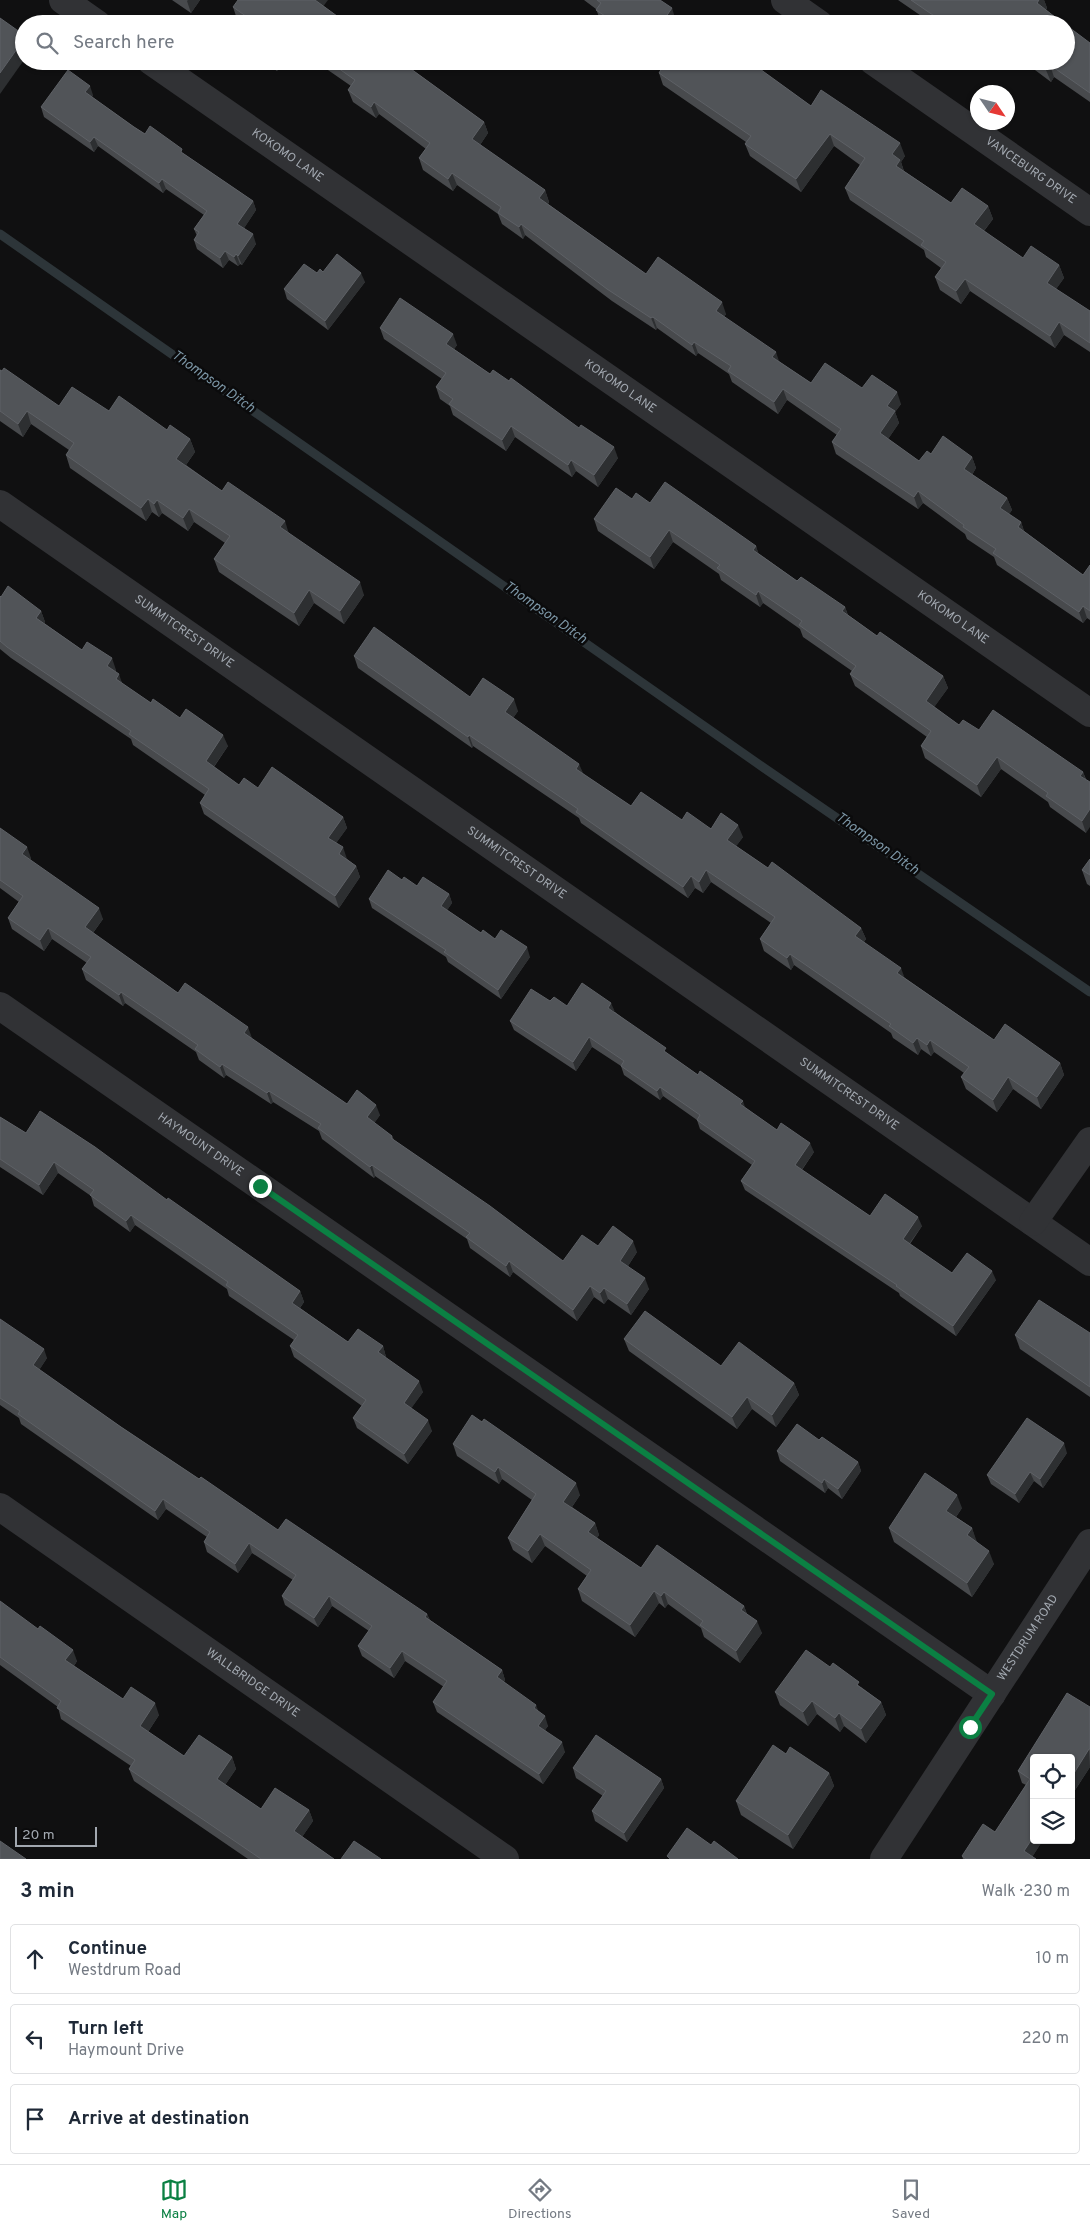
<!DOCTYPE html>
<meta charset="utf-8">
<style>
body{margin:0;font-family:Overpass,sans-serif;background:#f2f2f3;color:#1f2937}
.controls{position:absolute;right:15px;bottom:15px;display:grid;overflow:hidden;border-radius:5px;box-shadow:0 1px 4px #0004}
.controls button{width:45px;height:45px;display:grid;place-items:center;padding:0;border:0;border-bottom:1px solid #e0e1e3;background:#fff;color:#1f2937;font:25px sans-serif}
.compass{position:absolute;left:970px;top:85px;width:45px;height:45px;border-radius:50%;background:#fff;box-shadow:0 1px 4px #0004;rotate:125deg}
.scale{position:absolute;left:15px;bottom:12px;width:82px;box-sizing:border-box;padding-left:5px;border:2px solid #a2a8b0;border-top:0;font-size:14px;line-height:18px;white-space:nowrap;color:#a2a8b0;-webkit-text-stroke:4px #0b0b0c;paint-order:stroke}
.stop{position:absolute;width:15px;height:15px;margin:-11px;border:4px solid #0b8043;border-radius:50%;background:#fff}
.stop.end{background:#0b8043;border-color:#fff;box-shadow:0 1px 5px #0008}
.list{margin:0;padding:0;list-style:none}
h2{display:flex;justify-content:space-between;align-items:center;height:65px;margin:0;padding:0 20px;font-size:21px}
h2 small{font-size:16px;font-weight:400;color:#747a83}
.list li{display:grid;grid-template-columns:32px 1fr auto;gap:15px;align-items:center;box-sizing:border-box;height:70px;margin:0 10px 10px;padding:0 10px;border:1px solid #e0e1e3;border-radius:5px}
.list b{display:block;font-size:19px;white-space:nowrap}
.list p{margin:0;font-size:16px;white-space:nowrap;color:#747a83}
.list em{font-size:16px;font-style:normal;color:#747a83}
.icon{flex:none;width:28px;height:28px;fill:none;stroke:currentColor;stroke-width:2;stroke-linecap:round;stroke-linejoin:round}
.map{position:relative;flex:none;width:1090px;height:1859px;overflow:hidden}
.search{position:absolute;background:#fff;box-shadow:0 1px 4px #0004;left:15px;right:15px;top:15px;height:55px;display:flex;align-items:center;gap:12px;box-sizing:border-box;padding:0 18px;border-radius:28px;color:#747a83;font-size:19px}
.sheet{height:305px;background:#fff}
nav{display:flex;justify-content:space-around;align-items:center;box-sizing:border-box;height:70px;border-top:1px solid #e0e1e3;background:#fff;font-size:14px;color:#747a83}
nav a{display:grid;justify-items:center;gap:2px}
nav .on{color:#0b8043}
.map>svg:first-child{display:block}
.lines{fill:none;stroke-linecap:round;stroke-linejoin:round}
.stream{stroke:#2d3539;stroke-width:9}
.minor{stroke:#313235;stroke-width:28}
.wall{fill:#484a4d}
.shaded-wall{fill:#2d2f31}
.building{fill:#515458;stroke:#5e6166}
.route{stroke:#0b8043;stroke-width:6}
.labels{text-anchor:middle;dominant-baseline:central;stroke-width:5;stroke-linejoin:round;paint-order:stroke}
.street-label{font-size:12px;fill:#a2a8b0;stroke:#0b0b0c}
.water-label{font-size:14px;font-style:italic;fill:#7d97a7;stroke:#0b0b0c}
</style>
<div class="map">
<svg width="1090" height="1859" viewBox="0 0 1090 1859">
<rect width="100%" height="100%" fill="#101011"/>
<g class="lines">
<polyline class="stream" points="0,234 767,770 1090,992"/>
<g class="minor">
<polyline points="63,0 97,24"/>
<polyline points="785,0 819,24"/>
<path id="s1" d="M151,61L1090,713"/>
<path id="s2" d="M873,61L1090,212"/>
<path id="s3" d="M0,504L1090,1262"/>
<path id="s4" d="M0,1006L992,1694"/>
<polyline points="1033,1222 1090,1141"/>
<path id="s5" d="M0,1507L505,1859"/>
<path id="s6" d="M884,1859L1090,1543"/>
</g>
</g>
<g class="wall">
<polygon points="172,0 200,0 191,13"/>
<polygon points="584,0 660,0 676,21 674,24 603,24 601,22 596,9"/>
<polygon points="898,0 1044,0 1047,8 1046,10 1064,24 933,24"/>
<polygon points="323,6 348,24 245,24 237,19 233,7"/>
<polygon points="1090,43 1090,102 1054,77 1051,82 1023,61 1066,61"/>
<polygon points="263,61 284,61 277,71"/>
<polygon points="315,61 400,61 484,122 488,133 480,145 545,190 549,202 548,204 646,274 726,314 724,317 780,362 811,383 862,388 901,404 895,412 899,423 888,439 919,461 931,454 972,457 976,468 972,475 1007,498 1012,510 1009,514 1021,522 1024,531 1083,575 1090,565 1090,620 1087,618 1083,623 997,565 994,557 967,539 965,534 923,503 918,509 836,454 832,442 837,435 787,400 778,414 732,382 729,374 698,353 696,356 657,328 656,330 612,301 525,235 523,239 502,224 498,214 457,185 453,191 423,170 419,158 426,149 379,114 376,118 353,102 348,90 351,86"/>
<polygon points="659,61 763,61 765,66 762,71 811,106 905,156 901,162 904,171 951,203 988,206 993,219 984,231 1023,258 1059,265 1064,278 1056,289 1090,311 1090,352 1064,335 1055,348 970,291 961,304 940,290 935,277 941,268 926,257 924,250 850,200 845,188 860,165 834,146 801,192 750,156 745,144 746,142 663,85 659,73 664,65"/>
<polygon points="995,61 1012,61 1006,69"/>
<polygon points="93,95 92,97 134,127 145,134 184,154 253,201 256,210 244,228 256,244 242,265 240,264 238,266 229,260 223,268 197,249 194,240 197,236 194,229 204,215 166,189 163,193 98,146 94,152 44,117 41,107"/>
<polygon points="323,272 365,282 328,330 287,299 284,289 317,273"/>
<polygon points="380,328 457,345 454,349 490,374 618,458 598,487 576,471 572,477 515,437 506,451 453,415 450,406 440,399 436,387 442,379 384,339"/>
<polygon points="0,370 59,406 109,411 167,430 190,439 195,452 186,465 222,491 289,533 364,595 344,624 314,603 299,626 219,572 214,559 225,543 194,522 188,531 162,513 159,517 152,512 146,521 70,468 66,455 69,450 31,424 23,437 0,421"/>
<polygon points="632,499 650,503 756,546 758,553 797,581 845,607 848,615 877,636 943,676 948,688 934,707 959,725 979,730 1083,772 1086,779 1086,833 1050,807 1048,802 1001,769 981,797 925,758 921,746 927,737 855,686 850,674 852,671 803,637 800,629 763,603 760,607 721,580 719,574 673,542 654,569 598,531 594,519"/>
<polygon points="0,596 41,611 45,622 44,623 82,650 116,670 115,672 123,684 151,703 180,718 228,746 214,767 239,785 258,788 343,817 347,828 336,843 347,859 356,866 360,877 339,908 204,814 200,803 205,795 133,745 131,739 11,658 0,649"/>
<polygon points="354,656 470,697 518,711 513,718 583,774 631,806 743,837 736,846 768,868 861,928 866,939 864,942 905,978 994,1040 1060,1063 1064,1075 1041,1109 1013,1089 997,1112 966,1089 961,1077 964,1073 934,1052 931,1056 921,1049 918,1055 893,1038 891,1033 794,965 791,970 764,951 760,939 771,923 711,882 703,893 695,888 688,898 581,823 579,818 473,746 472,748 358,668"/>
<polygon points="0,828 31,858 30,860 103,919 93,933 178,993 252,1038 252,1039 347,1104 380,1115 374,1123 392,1136 394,1140 563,1261 598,1246 637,1252 628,1266 649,1289 631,1315 608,1299 604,1304 594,1297 577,1321 513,1272 510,1277 470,1248 467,1239 375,1176 374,1178 322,1139 319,1131 273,1102 271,1104 226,1075 224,1078 199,1060 196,1052 125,1003 123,1006 86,980 82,969 87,963 52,939 44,951 12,929 8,918 19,902 0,888"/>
<polygon points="1090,859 1090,886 1087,884 1082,870"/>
<polygon points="402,880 417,886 449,894 452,903 447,910 481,933 495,939 530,957 501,999 448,962 446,957 372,908 369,899"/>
<polygon points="550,1001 567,1006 615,1012 668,1054 777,1130 814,1152 802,1170 870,1216 922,1226 910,1244 952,1273 996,1280 956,1336 900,1296 899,1293 745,1190 741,1181 752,1165 700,1129 697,1120 663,1096 660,1100 624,1075 621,1066 592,1047 576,1071 514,1030 510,1021"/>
<polygon points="0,1117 26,1133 167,1200 300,1291 304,1302 300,1308 348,1342 383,1346 386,1357 386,1358 423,1392 411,1408 432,1431 408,1464 357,1428 353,1418 362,1406 294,1357 290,1346 294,1340 229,1296 227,1289 135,1225 130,1232 94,1206 91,1196 58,1173 43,1195 0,1167"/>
<polygon points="0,1319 47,1358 39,1370 121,1427 199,1479 278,1530 427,1614 430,1620 502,1670 505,1680 504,1682 539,1712 548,1726 545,1730 565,1752 543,1784 437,1712 433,1702 444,1687 405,1661 394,1678 362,1656 358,1646 369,1631 332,1606 318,1627 285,1605 282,1596 293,1580 252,1553 238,1573 207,1552 204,1542 207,1537 166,1509 158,1520 21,1424 19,1418 0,1405"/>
<polygon points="1090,1333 1090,1397 1020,1349 1015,1335"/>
<polygon points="624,1339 721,1366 794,1383 799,1395 776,1427 752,1409 737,1429 629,1351"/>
<polygon points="819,1440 858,1462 861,1471 842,1499 828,1488 825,1493 780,1461 777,1451"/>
<polygon points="453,1444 580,1495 572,1507 595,1523 599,1535 597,1538 641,1568 744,1606 747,1614 762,1633 740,1663 704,1637 701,1628 668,1604 665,1608 659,1603 635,1637 582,1601 578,1589 587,1576 545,1546 532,1563 513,1550 508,1538 532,1500 502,1479 499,1484 457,1456"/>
<polygon points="1067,1453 1043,1488 1034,1481 1019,1503 991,1484 987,1475"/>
<polygon points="962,1508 956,1517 972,1528 976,1542 994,1564 972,1597 894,1542 889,1528"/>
<polygon points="0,1601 77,1661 74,1666 123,1699 159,1715 148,1732 184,1756 232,1757 236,1769 225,1785 261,1809 309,1810 313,1821 302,1837 334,1859 248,1859 134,1781 129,1769 131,1766 61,1719 58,1707 0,1665"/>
<polygon points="830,1667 861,1687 881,1702 886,1715 866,1743 844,1726 840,1732 817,1714 808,1726 780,1705 775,1692"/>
<polygon points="1090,1707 1090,1767 1032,1857 1036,1859 963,1859 962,1856 995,1832 1026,1785 1022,1783 1018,1771"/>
<polygon points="786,1754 829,1773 834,1786 793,1849 741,1815 736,1801"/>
<polygon points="573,1768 661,1779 664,1788 627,1842 595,1821 592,1811 603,1796 576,1778"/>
</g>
<g class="shaded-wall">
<polygon points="188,0 200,0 191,13 187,1"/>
<polygon points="315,0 328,0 319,12"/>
<polygon points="1039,0 1044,0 1047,8 1042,15 1037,3"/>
<polygon points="672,8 676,21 674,24 664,24 663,21"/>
<polygon points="24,39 24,60 0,94 0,73"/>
<polygon points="274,61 284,61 277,71"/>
<polygon points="755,61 763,61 765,66 757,77 753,64"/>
<polygon points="1003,61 1012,61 1006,69"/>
<polygon points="1050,65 1054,77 1051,82 1046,70"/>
<polygon points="90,86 93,95 89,102 85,92"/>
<polygon points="374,102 379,114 376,118 371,107"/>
<polygon points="484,122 488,133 476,151 472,139"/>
<polygon points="830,134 834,146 801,192 796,179"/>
<polygon points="94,137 98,146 94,152 90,142"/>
<polygon points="900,143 905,156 901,162 904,172 901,178 892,154"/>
<polygon points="452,173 457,185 453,191 448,179"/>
<polygon points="162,179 166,189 163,193 159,183"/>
<polygon points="545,190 549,202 544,209 539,198"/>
<polygon points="253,201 256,210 241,233 237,224"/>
<polygon points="988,206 993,219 979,237 974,224"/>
<polygon points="521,224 525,235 523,239 519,227"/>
<polygon points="253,234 256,244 242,265 238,256"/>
<polygon points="225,251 229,260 223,268 220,258"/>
<polygon points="236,254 240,264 238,266 234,257"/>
<polygon points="1059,265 1064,278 1052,295 1047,283"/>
<polygon points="361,273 365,282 328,330 325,321"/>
<polygon points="965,279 970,291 961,304 956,291"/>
<polygon points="722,302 726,314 720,323 716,311"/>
<polygon points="653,317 657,328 656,330 651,318"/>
<polygon points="1059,322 1064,335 1055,348 1050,336"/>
<polygon points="453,334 457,345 450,355 446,344"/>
<polygon points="694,342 698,353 696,356 692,345"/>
<polygon points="776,352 780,364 772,357"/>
<polygon points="783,389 787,400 778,414 774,402"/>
<polygon points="897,392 901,404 895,412 899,423 884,445 880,433 887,406"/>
<polygon points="27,411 31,424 23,437 18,424"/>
<polygon points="511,426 515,437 506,451 502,440"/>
<polygon points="190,439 195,452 181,472 176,459"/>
<polygon points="614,447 618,458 598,487 594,475"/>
<polygon points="972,457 976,468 968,481 964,469"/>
<polygon points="571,460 576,471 572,477 568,465"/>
<polygon points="918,491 923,503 918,509 914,497"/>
<polygon points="1007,498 1012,510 1005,520 1000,508"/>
<polygon points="148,499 152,512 146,521 141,508"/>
<polygon points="157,500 162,513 159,517 154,504"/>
<polygon points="189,509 194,522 188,531 183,518"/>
<polygon points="285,521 289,534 280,527"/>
<polygon points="1021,522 1025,534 1018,527"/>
<polygon points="669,530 673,542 654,569 650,557"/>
<polygon points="756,546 760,558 753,550"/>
<polygon points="360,582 364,595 344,624 340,611"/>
<polygon points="309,590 314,603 299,626 294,613"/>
<polygon points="758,591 763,603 760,607 756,595"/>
<polygon points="1083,606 1087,618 1083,623 1079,612"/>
<polygon points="845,607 849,619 842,611"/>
<polygon points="41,611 45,622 40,629 36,618"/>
<polygon points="112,658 116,670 111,678 107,666"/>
<polygon points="119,674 123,686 116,679"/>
<polygon points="943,676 948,688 930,713 926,701"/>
<polygon points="514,699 518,711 509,724 505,712"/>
<polygon points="223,735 228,746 210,772 206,761"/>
<polygon points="469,735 473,746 472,748 468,737"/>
<polygon points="997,757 1001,769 981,797 977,785"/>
<polygon points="579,764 584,775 576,769"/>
<polygon points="1083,772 1087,784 1080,776"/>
<polygon points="1090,809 1090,827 1086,833 1082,821"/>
<polygon points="343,817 347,828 332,849 328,838"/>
<polygon points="738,825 743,837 732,852 727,840"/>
<polygon points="27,847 31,858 26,865 22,854"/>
<polygon points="343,847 347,859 343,865 339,854"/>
<polygon points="356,866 360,877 339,908 335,896"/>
<polygon points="706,870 711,882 703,893 699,882"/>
<polygon points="691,876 695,888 688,898 683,887"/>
<polygon points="449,894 452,903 444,915 441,906"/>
<polygon points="99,908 103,919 89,938 85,927"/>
<polygon points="48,928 52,939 44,951 40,940"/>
<polygon points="861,928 866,939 859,948 855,936"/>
<polygon points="527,947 530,957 501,999 498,990"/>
<polygon points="790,954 794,965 791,970 787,958"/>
<polygon points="901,968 905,979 897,973"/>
<polygon points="121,992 125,1003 123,1006 119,995"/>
<polygon points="611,1003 615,1012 608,1008"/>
<polygon points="248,1027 252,1038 248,1044 244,1033"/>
<polygon points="589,1037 592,1047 576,1071 573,1062"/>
<polygon points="917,1038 921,1049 918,1055 913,1043"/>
<polygon points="930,1040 934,1052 931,1056 927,1045"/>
<polygon points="1060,1063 1064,1075 1041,1109 1037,1097"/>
<polygon points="222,1064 226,1075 224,1078 220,1067"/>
<polygon points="1008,1077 1013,1089 997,1112 993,1100"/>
<polygon points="660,1087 663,1096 660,1100 657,1091"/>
<polygon points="269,1091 273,1102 271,1104 267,1093"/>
<polygon points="743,1101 746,1110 740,1104"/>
<polygon points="376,1105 380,1115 371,1128 367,1117"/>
<polygon points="810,1143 814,1152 798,1175 795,1165"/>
<polygon points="54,1162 58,1173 43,1195 39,1185"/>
<polygon points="372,1165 375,1176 374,1178 370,1167"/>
<polygon points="131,1215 135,1225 130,1232 126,1221"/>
<polygon points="918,1217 922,1226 906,1248 903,1239"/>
<polygon points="633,1241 637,1252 624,1272 620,1261"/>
<polygon points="509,1261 513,1272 510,1277 506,1266"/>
<polygon points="992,1271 996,1280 956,1336 953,1326"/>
<polygon points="645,1278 649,1289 631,1315 627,1304"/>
<polygon points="590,1286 594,1297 577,1321 573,1310"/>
<polygon points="604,1288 608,1299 604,1304 600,1293"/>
<polygon points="300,1291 304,1302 296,1313 292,1303"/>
<polygon points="383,1346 386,1357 382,1363 378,1352"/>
<polygon points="44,1349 47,1358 36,1375 33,1365"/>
<polygon points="419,1381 423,1392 408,1413 404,1403"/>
<polygon points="794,1383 799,1395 776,1427 772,1415"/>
<polygon points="747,1397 752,1409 737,1429 732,1417"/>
<polygon points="428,1420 432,1431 408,1464 404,1454"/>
<polygon points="1064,1443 1067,1453 1043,1488 1040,1479"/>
<polygon points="858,1462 861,1471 842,1499 838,1489"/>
<polygon points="498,1467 502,1479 499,1484 495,1472"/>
<polygon points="1030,1472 1034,1481 1019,1503 1015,1494"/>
<polygon points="824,1479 828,1488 825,1493 822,1483"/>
<polygon points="576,1483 580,1495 567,1514 563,1502"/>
<polygon points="957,1495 962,1508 951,1524 946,1511"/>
<polygon points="163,1499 166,1509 158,1520 155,1511"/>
<polygon points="595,1523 599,1535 593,1544 588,1532"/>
<polygon points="972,1528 977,1542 972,1549 967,1535"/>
<polygon points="540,1534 545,1546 532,1563 528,1551"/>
<polygon points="249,1543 252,1553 238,1573 235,1564"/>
<polygon points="989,1551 994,1564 972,1597 967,1583"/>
<polygon points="654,1591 659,1603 635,1637 630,1625"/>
<polygon points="664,1592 668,1604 665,1608 661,1596"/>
<polygon points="329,1596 332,1606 318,1627 314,1618"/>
<polygon points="744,1606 748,1618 741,1610"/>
<polygon points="427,1614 431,1624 425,1617"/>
<polygon points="757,1621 762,1633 740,1663 736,1651"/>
<polygon points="73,1650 77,1661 70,1672 65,1660"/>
<polygon points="402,1651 405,1661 394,1678 390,1668"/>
<polygon points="502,1670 505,1680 500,1687 497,1677"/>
<polygon points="812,1701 817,1714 808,1726 803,1712"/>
<polygon points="881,1702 886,1715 866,1743 861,1729"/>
<polygon points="155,1703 159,1715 144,1738 140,1726"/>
<polygon points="536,1705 540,1715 534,1708"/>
<polygon points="839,1713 844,1726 840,1732 835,1718"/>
<polygon points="545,1716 548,1726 541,1735 538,1726"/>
<polygon points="562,1742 565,1752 543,1784 539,1774"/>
<polygon points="1089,1749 1090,1767 1071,1796 1071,1778"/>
<polygon points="232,1757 236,1769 221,1791 217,1779"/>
<polygon points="829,1773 834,1786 793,1849 788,1835"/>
<polygon points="661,1779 664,1788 627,1842 624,1833"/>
<polygon points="309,1810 313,1821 298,1843 294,1831"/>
<polygon points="1034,1836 1034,1840 1043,1840 1031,1859 1024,1851"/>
</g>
<g class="building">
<polygon points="238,0 315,0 348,24 257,24 233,7"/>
<polygon points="597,0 660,0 672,8 663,21 667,24 617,24 596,10 601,3"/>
<polygon points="911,0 1039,0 1037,3 1064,24 957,24 955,23 954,24 946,24"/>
<polygon points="0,18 24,35 24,39 0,73"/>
<polygon points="1066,25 1090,43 1090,93 1050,65 1046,70 1035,61 1066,61"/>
<polygon points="328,61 400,61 484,122 472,139 545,190 539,198 646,274 658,257 722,302 716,311 776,352 772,357 811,383 825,363 862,388 872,375 897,392 887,406 895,411 880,433 919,461 927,451 931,454 943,436 972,457 964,469 1007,498 1000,508 1021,522 1018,527 1083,575 1090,565 1090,611 1083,606 1079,612 993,553 996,549 963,527 964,525 918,491 914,497 832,442 841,429 783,389 774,402 728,371 731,366 694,342 692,345 653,317 651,318 607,289 521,224 519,227 498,213 501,207 452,173 448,179 419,158 430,143 374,102 371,107 348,90 355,80"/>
<polygon points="666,61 755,61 753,64 811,106 821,90 900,143 892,154 900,160 896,166 951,203 962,188 988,206 974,224 1023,258 1031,246 1059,265 1047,283 1090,311 1090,343 1059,322 1050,336 965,279 956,291 935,277 946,262 921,245 924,241 845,188 865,158 830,134 796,179 745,144 751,136 659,73"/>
<polygon points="68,70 90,86 85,92 134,127 145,134 150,126 182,149 181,152 253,201 237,224 253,234 238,256 236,254 234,257 225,251 220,258 194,240 199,232 194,229 207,211 162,179 159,183 94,137 90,142 41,107"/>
<polygon points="337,254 361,273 325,321 284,289 304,264 317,273 320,269 323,272"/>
<polygon points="400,298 453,334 446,344 490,374 493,370 509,381 511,378 579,428 581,425 614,447 594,475 571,460 568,465 511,426 502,440 449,404 453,399 436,387 446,373 380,328"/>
<polygon points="4,368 59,406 72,387 109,411 119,396 167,430 170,425 190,439 176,459 222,491 228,482 285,521 280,527 360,582 340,611 309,590 294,613 214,559 230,536 189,509 183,518 157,500 154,504 148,499 141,508 66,455 74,443 27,411 18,424 0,411 0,370 2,371"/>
<polygon points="665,482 756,546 753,550 797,581 801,577 845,607 842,611 877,636 880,632 943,676 926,701 959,725 963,720 979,730 993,710 1083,772 1080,776 1090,782 1090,809 1082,821 1046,796 1048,793 997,757 977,785 921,746 931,731 850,674 856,666 799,625 802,621 758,591 756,595 717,568 720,565 669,530 650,557 594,519 616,488 632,499 636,493 650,503"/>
<polygon points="8,586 41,611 36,618 82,650 87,642 112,658 107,666 119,674 116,679 151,703 153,699 180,718 186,709 223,735 206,761 239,785 244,778 258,788 272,767 343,817 328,838 343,847 339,854 356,866 335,896 200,803 209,789 129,734 131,731 7,647 0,641 0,596 1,597"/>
<polygon points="374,627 470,697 483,678 514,699 505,712 579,764 576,769 631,806 641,792 682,820 687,812 711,829 721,813 738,825 727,840 768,868 772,862 861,928 855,936 901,968 897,973 994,1040 1005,1024 1060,1063 1037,1097 1008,1077 993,1100 961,1077 969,1067 930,1040 927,1045 917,1038 913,1043 889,1026 891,1024 790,954 787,958 760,939 775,917 706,870 699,882 691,876 683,887 576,812 578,809 469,735 468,737 354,656"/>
<polygon points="0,828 27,847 22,854 99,908 85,927 178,993 185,983 248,1027 244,1033 347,1104 357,1090 376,1105 367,1117 392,1136 391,1138 490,1206 563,1261 582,1235 598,1246 613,1226 633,1241 620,1261 645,1278 627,1304 604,1288 600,1293 590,1286 573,1310 509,1261 506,1266 466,1237 470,1233 372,1165 370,1167 318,1128 321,1124 269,1091 267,1093 222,1064 220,1067 195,1049 198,1045 121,992 119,995 82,969 91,957 48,928 40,940 8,918 23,896 0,880"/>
<polygon points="1090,859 1090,875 1082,870"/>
<polygon points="388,870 402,880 404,877 417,886 423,877 449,894 441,906 481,933 483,930 495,939 501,930 527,947 498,990 444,952 446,950 369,899"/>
<polygon points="582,983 611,1003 608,1008 666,1048 664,1051 698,1075 700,1071 743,1101 740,1104 777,1130 781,1123 810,1143 795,1165 870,1216 885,1194 918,1217 903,1239 952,1273 967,1253 992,1271 953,1326 896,1286 897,1285 741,1181 755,1161 697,1120 700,1115 660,1087 657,1091 621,1066 624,1061 589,1037 573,1062 510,1021 531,989 550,1001 554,997 567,1006"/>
<polygon points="40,1111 95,1147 167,1200 168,1198 300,1291 292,1303 348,1342 358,1329 383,1346 378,1352 419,1381 404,1403 428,1420 404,1454 353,1418 366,1400 290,1346 298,1335 226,1285 228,1282 131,1215 126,1221 90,1195 94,1190 54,1162 39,1185 0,1159 0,1117 26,1133"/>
<polygon points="1039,1300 1090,1333 1090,1387 1015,1335"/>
<polygon points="645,1311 721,1366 739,1342 794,1383 772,1415 747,1397 732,1417 624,1339"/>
<polygon points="0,1319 44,1349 33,1365 121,1427 199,1479 201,1477 278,1530 286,1519 427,1614 425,1617 502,1670 497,1677 536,1705 534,1708 545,1716 538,1726 562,1742 539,1774 433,1702 447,1681 402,1651 390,1668 358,1646 372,1626 329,1596 314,1618 282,1596 296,1575 249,1543 235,1564 204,1542 210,1532 163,1499 155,1511 18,1414 20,1411 0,1398"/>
<polygon points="472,1415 482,1422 484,1419 576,1483 563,1502 595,1523 588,1532 641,1568 657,1545 744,1606 741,1610 757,1621 736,1651 700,1625 703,1621 664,1592 661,1596 654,1591 630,1625 578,1589 591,1570 540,1534 528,1551 508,1538 536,1494 498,1467 495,1472 453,1444"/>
<polygon points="1027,1418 1064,1443 1040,1479 1030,1472 1015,1494 987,1475"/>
<polygon points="797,1424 819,1440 822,1437 858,1462 838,1489 824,1479 822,1483 777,1451"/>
<polygon points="925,1473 957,1495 946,1511 972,1528 967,1535 989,1551 967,1583 889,1528"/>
<polygon points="0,1601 38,1629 40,1626 73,1650 65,1660 123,1699 131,1687 155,1703 140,1726 184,1756 199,1735 232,1757 217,1779 261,1809 275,1788 309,1810 294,1831 334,1859 261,1859 129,1769 135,1760 57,1708 61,1701 0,1657"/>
<polygon points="806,1650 830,1667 833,1663 859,1682 857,1685 881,1702 861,1729 839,1713 835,1718 812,1701 803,1712 775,1692"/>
<polygon points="1067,1693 1090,1707 1090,1749 1089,1749 1071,1778 1071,1758 1034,1758 1034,1836 1024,1851 1036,1859 966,1859 962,1856 983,1824 995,1832 1030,1779 1018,1771"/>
<polygon points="596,1735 661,1779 624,1833 592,1811 606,1791 573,1768"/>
<polygon points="773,1745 786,1754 790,1747 829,1773 788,1835 736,1801"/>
<polygon points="687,1828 711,1845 714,1841 738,1859 670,1859 667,1856"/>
<polygon points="0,1841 26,1859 0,1859"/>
<polygon points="354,1841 381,1859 341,1859"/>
</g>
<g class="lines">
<polyline class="route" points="260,1186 992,1694 970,1727"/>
</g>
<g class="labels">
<g class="street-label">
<text stroke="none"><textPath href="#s1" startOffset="166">KOKOMO LANE</textPath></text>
<text stroke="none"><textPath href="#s2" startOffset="192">VANCEBURG DRIVE</textPath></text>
<text stroke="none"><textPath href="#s1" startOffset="571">KOKOMO LANE</textPath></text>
<text stroke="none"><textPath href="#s1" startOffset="976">KOKOMO LANE</textPath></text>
<text stroke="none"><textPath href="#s3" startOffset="224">SUMMITCREST DRIVE</textPath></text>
<text stroke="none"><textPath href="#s3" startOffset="629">SUMMITCREST DRIVE</textPath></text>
<text stroke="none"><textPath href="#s3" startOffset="1034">SUMMITCREST DRIVE</textPath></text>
<text stroke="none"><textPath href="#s4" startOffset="244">HAYMOUNT DRIVE</textPath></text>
<text stroke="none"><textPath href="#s6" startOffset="264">WESTDRUM ROAD</textPath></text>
<text stroke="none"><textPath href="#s5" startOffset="308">WALLBRIDGE DRIVE</textPath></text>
</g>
<g class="water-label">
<text transform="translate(213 382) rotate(35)">Thompson Ditch</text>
<text transform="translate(545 613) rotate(35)">Thompson Ditch</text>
<text transform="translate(877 844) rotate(35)">Thompson Ditch</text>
</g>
</g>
</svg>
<div class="controls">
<button><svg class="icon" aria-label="locate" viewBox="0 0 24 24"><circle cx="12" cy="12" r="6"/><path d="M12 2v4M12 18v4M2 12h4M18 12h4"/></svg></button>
<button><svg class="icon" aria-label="layers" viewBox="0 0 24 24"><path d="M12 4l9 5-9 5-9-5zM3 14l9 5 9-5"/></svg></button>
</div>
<svg class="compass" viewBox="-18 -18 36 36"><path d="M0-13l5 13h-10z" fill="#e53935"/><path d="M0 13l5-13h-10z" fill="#747a83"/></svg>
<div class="scale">20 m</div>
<div class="stop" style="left:970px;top:1727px"></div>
<div class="stop end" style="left:260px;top:1186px"></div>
<div class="search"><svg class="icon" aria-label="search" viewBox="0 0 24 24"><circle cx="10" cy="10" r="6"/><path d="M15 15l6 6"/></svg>Search here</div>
</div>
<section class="sheet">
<h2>3 min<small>Walk · 230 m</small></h2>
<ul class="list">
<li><svg class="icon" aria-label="ahead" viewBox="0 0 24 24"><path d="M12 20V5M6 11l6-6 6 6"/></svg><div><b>Continue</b><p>Westdrum Road</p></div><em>10 m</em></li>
<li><svg class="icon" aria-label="left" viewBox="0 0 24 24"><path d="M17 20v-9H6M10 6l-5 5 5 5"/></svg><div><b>Turn left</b><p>Haymount Drive</p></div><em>220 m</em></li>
<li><svg class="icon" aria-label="arrive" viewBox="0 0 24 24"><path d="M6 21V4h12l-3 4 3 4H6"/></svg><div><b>Arrive at destination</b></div></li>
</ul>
</section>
<nav>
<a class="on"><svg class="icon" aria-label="map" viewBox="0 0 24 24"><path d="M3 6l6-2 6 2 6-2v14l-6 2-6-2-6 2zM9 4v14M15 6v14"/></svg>Map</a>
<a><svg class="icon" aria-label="directions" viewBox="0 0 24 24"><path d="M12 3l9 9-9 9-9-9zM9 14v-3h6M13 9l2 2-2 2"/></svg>Directions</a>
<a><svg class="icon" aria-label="saved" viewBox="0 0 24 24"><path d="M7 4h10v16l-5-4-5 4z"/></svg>Saved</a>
</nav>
